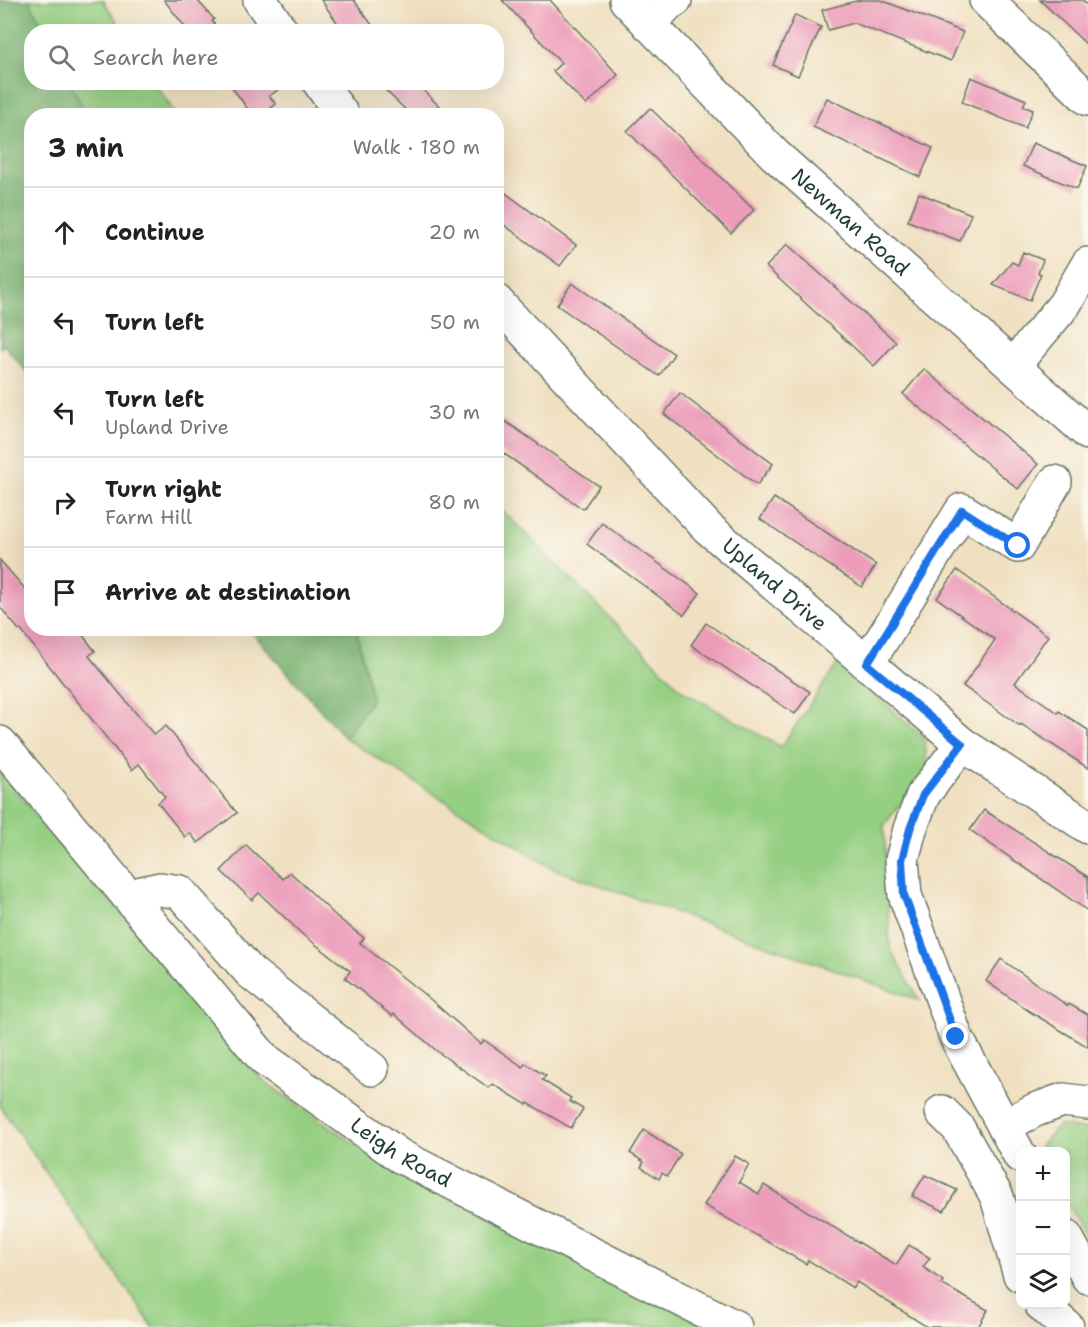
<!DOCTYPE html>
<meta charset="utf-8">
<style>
body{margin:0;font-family:"Shantell Sans",sans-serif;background:#f6f6f6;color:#222}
.controls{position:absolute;right:18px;bottom:18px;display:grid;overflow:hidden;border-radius:12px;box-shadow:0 6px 24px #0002}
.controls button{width:54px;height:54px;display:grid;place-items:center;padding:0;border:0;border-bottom:2px solid #e0e0e0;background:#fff;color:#222;font:30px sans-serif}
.stop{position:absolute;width:18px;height:18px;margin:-14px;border:4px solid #1a73e8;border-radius:50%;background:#fff}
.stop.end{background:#1a73e8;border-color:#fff;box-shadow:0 2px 6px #0008}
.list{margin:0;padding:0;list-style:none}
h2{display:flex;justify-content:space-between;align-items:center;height:78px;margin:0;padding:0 24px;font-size:26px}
h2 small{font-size:20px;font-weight:400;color:#767676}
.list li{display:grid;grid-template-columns:39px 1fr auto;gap:18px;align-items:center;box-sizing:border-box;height:90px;padding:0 24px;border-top:2px solid #e0e0e0}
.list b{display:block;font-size:22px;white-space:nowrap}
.list p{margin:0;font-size:20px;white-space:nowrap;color:#767676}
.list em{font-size:20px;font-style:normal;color:#767676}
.icon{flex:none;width:33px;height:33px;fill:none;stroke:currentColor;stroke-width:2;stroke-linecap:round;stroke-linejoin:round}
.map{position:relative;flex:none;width:1088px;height:1327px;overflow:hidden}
.search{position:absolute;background:#fff;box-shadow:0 6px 24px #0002;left:24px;top:24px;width:480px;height:66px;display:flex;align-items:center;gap:15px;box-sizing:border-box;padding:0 21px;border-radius:24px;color:#767676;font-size:22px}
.panel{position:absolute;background:#fff;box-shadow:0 6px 24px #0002;left:24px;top:108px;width:480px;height:528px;border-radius:24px}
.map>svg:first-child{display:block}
.green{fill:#95cf82;stroke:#5a865b;stroke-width:1.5}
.forest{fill:#78b270;stroke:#4c7852;stroke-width:1.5}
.building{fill:#ec9bb9}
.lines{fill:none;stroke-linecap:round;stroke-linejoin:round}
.minor-casing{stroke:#687665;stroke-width:36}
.minor{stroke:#fff;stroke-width:33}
.route{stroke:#1a73e8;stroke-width:8}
.labels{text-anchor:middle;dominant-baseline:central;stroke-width:6;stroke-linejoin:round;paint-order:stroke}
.street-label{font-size:21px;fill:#1f3d34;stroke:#fbf7ec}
</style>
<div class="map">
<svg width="1088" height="1327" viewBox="0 0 1088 1327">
<rect width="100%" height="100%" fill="#fbf7ec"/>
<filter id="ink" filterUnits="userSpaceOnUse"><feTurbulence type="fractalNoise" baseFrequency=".0167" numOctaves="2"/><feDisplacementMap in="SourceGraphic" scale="12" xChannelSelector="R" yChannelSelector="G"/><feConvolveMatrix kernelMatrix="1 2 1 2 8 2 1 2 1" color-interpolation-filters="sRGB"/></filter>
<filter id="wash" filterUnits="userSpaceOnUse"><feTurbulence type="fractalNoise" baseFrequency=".008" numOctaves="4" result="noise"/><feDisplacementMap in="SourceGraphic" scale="24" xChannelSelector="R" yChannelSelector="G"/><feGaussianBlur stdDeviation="1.35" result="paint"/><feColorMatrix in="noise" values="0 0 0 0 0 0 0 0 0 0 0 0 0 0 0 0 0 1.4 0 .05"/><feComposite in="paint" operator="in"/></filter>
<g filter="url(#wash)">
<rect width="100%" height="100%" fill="#f0e0c1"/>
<g class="green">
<polygon points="29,0 103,0 123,31 45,31"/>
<polygon points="70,83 155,83 176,115 87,115"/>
<polygon points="497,505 683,691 781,747 839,662 925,739 927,769 884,825 890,948 919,1000 552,868 345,738 372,699 356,629 496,628"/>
<polygon points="0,772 265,1082 392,1169 710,1327 153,1327 0,1106"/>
<polygon points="1059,1125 1088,1130 1088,1241 1066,1201 1066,1152 1042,1151 1040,1146"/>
</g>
<g class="forest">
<polygon points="0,0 29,0 45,31 32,32 32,82 70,83 87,115 32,116 31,377 4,345 0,348"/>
<polygon points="249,629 356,629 372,699 345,738"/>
</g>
<g id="blocks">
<g class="building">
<polygon points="164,0 197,0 214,19 212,21 220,32 189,32"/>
<polygon points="321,0 354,0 377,32 344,32"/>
<polygon points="502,0 550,0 618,75 586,105 553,71 561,63"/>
<polygon points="860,0 881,0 963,32 951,61 854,23 828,30 822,10"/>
<polygon points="1040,0 1082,0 1088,6 1088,46"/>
<polygon points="795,15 821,27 798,76 773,65"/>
<polygon points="971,77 1026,100 1023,106 1033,110 1025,128 962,102"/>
<polygon points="228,82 290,82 269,96 276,104 261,116 253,116"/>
<polygon points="377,82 415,82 449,116 412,116"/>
<polygon points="827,98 933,148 920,177 813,127"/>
<polygon points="650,108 754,210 731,233 627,131"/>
<polygon points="1033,143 1087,166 1077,189 1023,166"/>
<polygon points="496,186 576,245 560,266 496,219"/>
<polygon points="919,193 971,214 960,241 908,221"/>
<polygon points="787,244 896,342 874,366 766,267"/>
<polygon points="1023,252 1043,260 1038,273 1041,274 1030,300 993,285 1012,262 1018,265"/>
<polygon points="572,283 674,354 659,376 557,305"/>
<polygon points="924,369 1038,464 1018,489 903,394"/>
<polygon points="680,393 773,464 757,485 664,414"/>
<polygon points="496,415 599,486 583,509 496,448"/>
<polygon points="774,498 876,565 862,587 760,519"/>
<polygon points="602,523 700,593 684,615 587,544"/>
<polygon points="0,560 32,597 32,628 77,628 95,651 89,656 154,735 166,726 237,813 198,843 190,833 185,837 158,803 165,797 139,764 132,770 20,629 19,630 0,607"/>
<polygon points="957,570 1048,636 1015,683 1058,713 1059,711 1088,730 1088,768 1021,724 1020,726 963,686 995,640 937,598"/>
<polygon points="706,623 810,692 795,714 691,645"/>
<polygon points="984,810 1088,877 1088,911 970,830"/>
<polygon points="246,845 283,879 290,872 337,917 364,938 360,943 430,999 481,1044 484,1040 523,1067 525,1063 546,1076 542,1080 571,1098 569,1101 583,1109 571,1128 528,1103 527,1105 493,1084 489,1088 438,1052 394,1014 392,1016 345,978 350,971 302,934 259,893 252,900 221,871"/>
<polygon points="1001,959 1068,1006 1069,1004 1088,1015 1088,1047 1029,1011 986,981"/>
<polygon points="644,1130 681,1154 667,1176 662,1173 659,1179 641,1167 644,1162 630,1153"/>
<polygon points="735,1156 749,1164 739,1182 759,1194 764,1185 896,1265 909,1245 930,1258 923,1267 943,1281 941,1284 988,1310 978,1327 927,1327 857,1282 853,1288 808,1260 806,1264 704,1205"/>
<polygon points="925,1175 957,1190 944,1211 912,1196"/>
</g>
</g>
</g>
<g filter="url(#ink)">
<use href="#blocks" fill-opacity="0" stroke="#687665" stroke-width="1.5"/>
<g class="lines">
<g class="minor-casing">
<g id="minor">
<polyline points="260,0 282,32"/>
<path id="s1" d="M626,0L775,155L1088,433"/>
<polyline points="986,0 1088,99"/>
<polyline points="649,25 668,4 675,0"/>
<polyline points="319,82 343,116"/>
<path id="s2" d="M496,301L708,528L962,744L1088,827"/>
<polyline points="1013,366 1064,305 1088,264"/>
<polyline points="867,664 962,510 1018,546 1055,482"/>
<path id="s3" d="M0,743L264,1059L400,1156L735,1327"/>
<polyline points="962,744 923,795 910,829 902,860 905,895 956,1037 1020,1156"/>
<polyline points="128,896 160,889 180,892 250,972 372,1069"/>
<polyline points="942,1112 958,1128 997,1197 1020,1275"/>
<polyline points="1004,1126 1035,1110 1063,1100 1088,1103"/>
<polyline points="1066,1237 1088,1277"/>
<polyline points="1041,1304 1067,1327"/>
</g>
</g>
<use href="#minor" class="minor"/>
</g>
</g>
<g class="lines" filter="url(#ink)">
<polyline class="route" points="956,1037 904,895 902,860 910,829 923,795 962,744 867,664 962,510 1018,546"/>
</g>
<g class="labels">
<g class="street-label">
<text stroke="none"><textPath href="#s1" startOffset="316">Newman Road</textPath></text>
<text stroke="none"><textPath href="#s2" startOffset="398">Upland Drive</textPath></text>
<text stroke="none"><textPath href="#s3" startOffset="578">Leigh Road</textPath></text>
</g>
</g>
</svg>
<div class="controls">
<button>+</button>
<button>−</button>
<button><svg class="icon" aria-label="layers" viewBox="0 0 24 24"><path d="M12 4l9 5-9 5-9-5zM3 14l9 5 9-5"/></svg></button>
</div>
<div class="stop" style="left:1018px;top:546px"></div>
<div class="stop end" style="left:956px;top:1037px"></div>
<div class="search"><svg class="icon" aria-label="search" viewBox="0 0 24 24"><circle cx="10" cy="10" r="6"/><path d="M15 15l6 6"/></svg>Search here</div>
<section class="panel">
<h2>3 min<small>Walk · 180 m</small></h2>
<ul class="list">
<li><svg class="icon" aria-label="ahead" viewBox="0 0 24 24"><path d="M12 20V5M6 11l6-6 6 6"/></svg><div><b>Continue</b></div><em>20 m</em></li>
<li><svg class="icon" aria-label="left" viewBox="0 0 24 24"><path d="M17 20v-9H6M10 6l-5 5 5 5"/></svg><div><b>Turn left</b></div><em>50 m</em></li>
<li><svg class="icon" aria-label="left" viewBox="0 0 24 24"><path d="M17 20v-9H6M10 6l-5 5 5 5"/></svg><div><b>Turn left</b><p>Upland Drive</p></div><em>30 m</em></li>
<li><svg class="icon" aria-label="right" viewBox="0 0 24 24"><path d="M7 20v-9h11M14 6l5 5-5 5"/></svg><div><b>Turn right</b><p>Farm Hill</p></div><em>80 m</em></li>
<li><svg class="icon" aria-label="arrive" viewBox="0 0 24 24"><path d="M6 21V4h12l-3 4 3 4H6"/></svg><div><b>Arrive at destination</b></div></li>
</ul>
</section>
</div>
